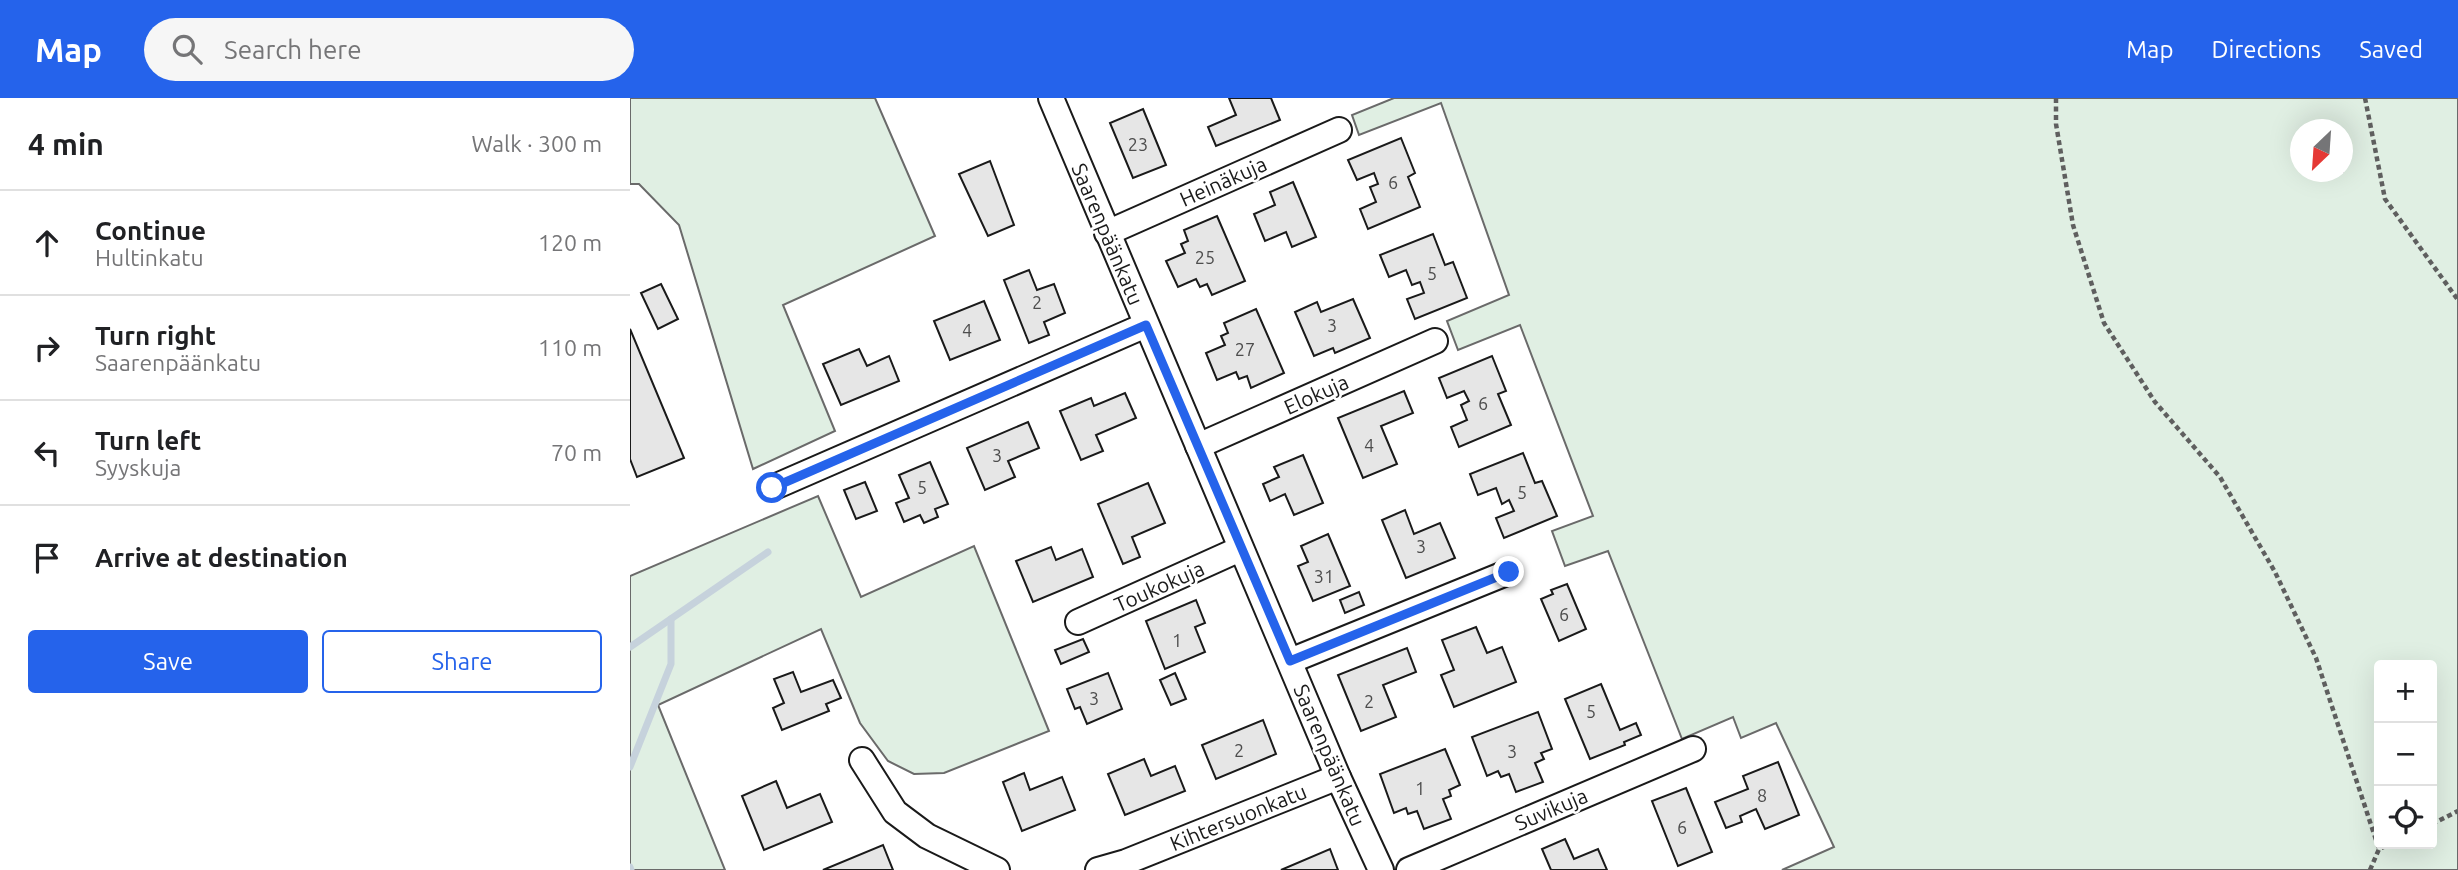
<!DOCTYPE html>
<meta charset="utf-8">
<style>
body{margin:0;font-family:Ubuntu,sans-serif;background:#f6f6f6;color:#202124}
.controls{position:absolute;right:21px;bottom:21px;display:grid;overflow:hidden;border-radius:7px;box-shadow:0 7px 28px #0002}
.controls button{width:63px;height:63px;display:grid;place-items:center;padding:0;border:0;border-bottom:2px solid #e0e0e0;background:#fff;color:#202124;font:35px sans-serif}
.compass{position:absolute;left:1660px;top:21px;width:63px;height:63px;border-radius:50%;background:#fff;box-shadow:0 7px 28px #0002;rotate:205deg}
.stop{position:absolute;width:21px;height:21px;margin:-16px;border:5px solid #2563eb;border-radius:50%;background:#fff}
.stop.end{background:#2563eb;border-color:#fff;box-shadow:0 2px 7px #0008}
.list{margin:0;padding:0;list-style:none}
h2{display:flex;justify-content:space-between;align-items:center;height:91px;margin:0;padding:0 28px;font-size:30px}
h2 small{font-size:23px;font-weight:400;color:#757577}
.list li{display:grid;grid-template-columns:46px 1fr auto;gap:21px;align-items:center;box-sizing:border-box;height:105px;padding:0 28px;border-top:2px solid #e0e0e0}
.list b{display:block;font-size:26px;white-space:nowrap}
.list p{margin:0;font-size:23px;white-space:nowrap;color:#757577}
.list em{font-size:23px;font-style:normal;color:#757577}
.actions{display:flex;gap:14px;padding:21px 28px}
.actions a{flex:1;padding:16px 0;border:2px solid #2563eb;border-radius:7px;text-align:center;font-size:24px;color:#2563eb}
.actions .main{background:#2563eb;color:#fff}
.icon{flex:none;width:38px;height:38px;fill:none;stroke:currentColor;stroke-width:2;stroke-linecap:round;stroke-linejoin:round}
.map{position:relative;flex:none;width:1828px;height:772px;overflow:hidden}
header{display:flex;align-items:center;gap:42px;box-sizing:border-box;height:98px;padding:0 35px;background:#2563eb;color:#fff}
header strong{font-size:33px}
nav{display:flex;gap:38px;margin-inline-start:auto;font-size:24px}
.search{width:490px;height:63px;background:#f6f6f6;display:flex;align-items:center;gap:18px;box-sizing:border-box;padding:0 24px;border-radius:38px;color:#757577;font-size:26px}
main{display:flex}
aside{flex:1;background:#fff}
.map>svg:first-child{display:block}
.green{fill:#e0efe3;stroke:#6a6a6a;stroke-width:2;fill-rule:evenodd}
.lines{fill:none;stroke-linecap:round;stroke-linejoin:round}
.stream{stroke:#c6d2dc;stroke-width:7}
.building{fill:#e6e6e6;stroke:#1a1a1a;stroke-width:2}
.minor-casing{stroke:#1a1a1a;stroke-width:28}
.path{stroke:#5f5f5f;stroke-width:4.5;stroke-dasharray:5 3.5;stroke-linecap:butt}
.minor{stroke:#fff;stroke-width:24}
.route{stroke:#2563eb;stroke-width:9}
.labels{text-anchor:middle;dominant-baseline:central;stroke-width:5;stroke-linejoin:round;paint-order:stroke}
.number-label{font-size:18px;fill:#4d4d4d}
.street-label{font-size:21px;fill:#1a1a1a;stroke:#fff}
</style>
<header>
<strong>Map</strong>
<div class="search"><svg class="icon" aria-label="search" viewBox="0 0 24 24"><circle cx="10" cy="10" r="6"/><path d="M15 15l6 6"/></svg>Search here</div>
<nav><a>Map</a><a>Directions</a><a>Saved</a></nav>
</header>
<main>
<aside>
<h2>4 min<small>Walk · 300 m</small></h2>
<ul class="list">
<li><svg class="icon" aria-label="ahead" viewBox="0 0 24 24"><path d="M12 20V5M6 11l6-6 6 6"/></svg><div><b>Continue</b><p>Hultinkatu</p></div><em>120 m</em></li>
<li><svg class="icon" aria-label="right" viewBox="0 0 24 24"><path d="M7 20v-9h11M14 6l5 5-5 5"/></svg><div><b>Turn right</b><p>Saarenpäänkatu</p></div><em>110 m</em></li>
<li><svg class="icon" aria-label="left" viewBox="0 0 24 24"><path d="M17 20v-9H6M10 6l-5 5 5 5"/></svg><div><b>Turn left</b><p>Syyskuja</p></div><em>70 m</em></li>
<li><svg class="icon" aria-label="arrive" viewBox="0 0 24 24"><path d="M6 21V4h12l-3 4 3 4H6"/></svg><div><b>Arrive at destination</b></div></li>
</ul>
<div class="actions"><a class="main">Save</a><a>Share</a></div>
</aside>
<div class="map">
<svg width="1828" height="772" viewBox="0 0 1828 772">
<rect width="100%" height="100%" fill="#fff"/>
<g class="green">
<polygon points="0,0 245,0 305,138 153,207 205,333 123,371 49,127 9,86 0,86"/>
<path d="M764,0H1828V772H1152L1204,749L1146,625L1111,640L1103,619L1052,641L978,453L935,468L922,433L963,418L890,227L828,252L817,223L879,197L811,5L729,37L722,17ZM1671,32H1713V74H1671ZM1802,567V746H1749V567Z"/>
<polygon points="188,398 231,499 344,448 419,633 314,675 284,676 258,663 230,625 191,531 28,607 95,772 0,772 0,478"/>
</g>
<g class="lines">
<g class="stream">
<polyline points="0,549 138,454"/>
<polyline points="0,669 41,566 41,521"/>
<polyline points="0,769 1,772"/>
</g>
</g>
<g class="building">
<polygon points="599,0 641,0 650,22 586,48 578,29 606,17"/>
<polygon points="513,11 536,67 503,80 480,25"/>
<polygon points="771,40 785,75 778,79 790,109 738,131 730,111 746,104 740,89 748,86 744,75 727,82 718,62"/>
<polygon points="360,63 384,127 358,138 329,76"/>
<polygon points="663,84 686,139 662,149 656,134 635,143 624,116 645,107 640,94"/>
<polygon points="587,118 615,183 582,197 577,186 570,189 566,181 548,189 536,163 555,155 551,146 558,143 554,132"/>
<polygon points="803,136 815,167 823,164 837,200 785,221 777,201 794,195 790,184 782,187 776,172 759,179 750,157"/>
<polygon points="399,172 407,192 424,186 435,215 414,224 419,237 399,245 374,182"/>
<polygon points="31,186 48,221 28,231 11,195"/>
<polygon points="723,201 740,240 705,255 703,250 684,258 665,214 687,204 691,214"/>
<polygon points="354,203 370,242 320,262 304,223"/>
<polygon points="626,211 654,275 621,290 617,278 609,281 606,274 587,282 576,255 595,247 591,238 598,235 594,225"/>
<polygon points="0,231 54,360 7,379 0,361"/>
<polygon points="229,251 237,268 259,258 269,283 211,307 193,266"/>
<polygon points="862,258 876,293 868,296 881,327 829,349 821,329 837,322 831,307 839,303 834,293 817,300 809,280"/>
<polygon points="774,293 783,315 751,328 767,366 733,380 708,320"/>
<polygon points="495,295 506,320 466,337 473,353 451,362 430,313 461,300 464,308"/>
<polygon points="398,324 409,350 378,363 385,379 355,392 337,350"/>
<polygon points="893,355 905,385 912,383 927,418 874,440 866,420 884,413 879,402 872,406 866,390 848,397 840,376"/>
<polygon points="673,357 693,405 664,417 655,396 640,403 633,386 649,379 644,369"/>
<polygon points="300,364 318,406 305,411 308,419 294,425 290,417 274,424 266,405 279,400 269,377"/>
<polygon points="235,384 247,413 226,421 214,392"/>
<polygon points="518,385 535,425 502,439 510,459 493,466 468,406"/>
<polygon points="775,412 784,436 810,425 825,460 776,480 752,422"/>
<polygon points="698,436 720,488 683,503 668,468 678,464 671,448"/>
<polygon points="421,449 426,462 452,451 463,479 403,504 386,463"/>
<polygon points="937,486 956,531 929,543 911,501 923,496 921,492"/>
<polygon points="729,494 734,507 715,515 710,502"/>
<polygon points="566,502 575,525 565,529 575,554 535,571 516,523"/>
<polygon points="846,529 857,555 872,549 886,584 824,609 811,577 824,572 812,542"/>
<polygon points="453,541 459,554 431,566 425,552"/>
<polygon points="777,550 786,574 753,587 766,619 731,633 708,577"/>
<polygon points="163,574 171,594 203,582 211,600 196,606 199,613 152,632 143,610 154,605 144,581"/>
<polygon points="478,575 492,611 457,626 450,609 445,611 437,591"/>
<polygon points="545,575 556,601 541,607 530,582"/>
<polygon points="971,586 990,632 1006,625 1011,637 994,644 995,647 960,661 935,601"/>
<polygon points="908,614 922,651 911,655 914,661 905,665 913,684 886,694 879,676 871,679 868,673 857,678 842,639"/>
<polygon points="633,622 646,656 586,681 572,647"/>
<polygon points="815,651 830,687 819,692 821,698 813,701 821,721 794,731 787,713 778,716 776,710 764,715 750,676"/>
<polygon points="514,661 521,678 545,668 555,693 495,717 478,676"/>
<polygon points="1148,664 1169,717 1135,731 1126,711 1110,718 1112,724 1096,730 1085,704 1118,691 1113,678"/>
<polygon points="394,675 400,692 432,679 445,712 392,733 373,684"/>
<polygon points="146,683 157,710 190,696 202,724 134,752 112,698"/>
<polygon points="1056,690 1082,754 1048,768 1022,703"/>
<polygon points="935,741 944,761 968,751 977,772 921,772 912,751"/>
<polygon points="253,747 263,772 193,772"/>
<polygon points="700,751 708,772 651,772"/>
</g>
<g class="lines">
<g class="minor-casing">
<g id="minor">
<polyline points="421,0 708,679 751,772"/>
<polyline points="477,135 709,32"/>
<polyline points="568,348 805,243"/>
<polyline points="142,390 516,227"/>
<polyline points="448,524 610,451"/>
<polyline points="660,563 879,474"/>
<polyline points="232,662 265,714 297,738 367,772"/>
<polyline points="468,772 496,764 708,679"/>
<polyline points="779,772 1063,651"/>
</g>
</g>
<g class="path">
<polyline points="1426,0 1426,26 1443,127 1474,225 1525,304 1590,379 1645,474 1686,560 1749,751"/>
<polyline points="1735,0 1755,101 1828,202"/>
<polyline points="1802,726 1828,713"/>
<polyline points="1740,772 1749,751 1760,746"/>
</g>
<use href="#minor" class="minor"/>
</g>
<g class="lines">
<polyline class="route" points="142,390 516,227 660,563 879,474"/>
</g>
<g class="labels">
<g class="number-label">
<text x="508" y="46">23</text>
<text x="763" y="84">6</text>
<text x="575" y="159">25</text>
<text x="802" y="175">5</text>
<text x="407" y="204">2</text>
<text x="702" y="227">3</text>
<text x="337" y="232">4</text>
<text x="615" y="251">27</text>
<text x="853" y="305">6</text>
<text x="739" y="347">4</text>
<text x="367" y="357">3</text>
<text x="292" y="389">5</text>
<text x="892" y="394">5</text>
<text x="791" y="448">3</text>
<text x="694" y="478">31</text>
<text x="934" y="516">6</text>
<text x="547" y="542">1</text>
<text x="464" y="600">3</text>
<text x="739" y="603">2</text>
<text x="961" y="613">5</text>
<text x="609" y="652">2</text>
<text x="882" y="653">3</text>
<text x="790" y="690">1</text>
<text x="1132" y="697">8</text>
<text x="1052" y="729">6</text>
</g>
<g class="street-label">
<text transform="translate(593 83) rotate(-24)">Heinäkuja</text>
<text transform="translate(478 136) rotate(67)">Saarenpäänkatu</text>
<text transform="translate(686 296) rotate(-24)">Elokuja</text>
<text transform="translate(529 488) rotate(-24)">Toukokuja</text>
<text transform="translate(700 657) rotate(67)">Saarenpäänkatu</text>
<text transform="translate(921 711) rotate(-23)">Suvikuja</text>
<text transform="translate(608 719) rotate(-22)">Kihtersuonkatu</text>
</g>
</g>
</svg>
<div class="controls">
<button>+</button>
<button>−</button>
<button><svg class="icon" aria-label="locate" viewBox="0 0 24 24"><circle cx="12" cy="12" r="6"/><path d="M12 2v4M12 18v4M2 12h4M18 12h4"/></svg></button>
</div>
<svg class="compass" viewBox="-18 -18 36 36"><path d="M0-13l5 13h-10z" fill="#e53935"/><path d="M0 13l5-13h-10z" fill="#757577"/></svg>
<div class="stop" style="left:142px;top:390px"></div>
<div class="stop end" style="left:879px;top:474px"></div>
</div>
</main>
